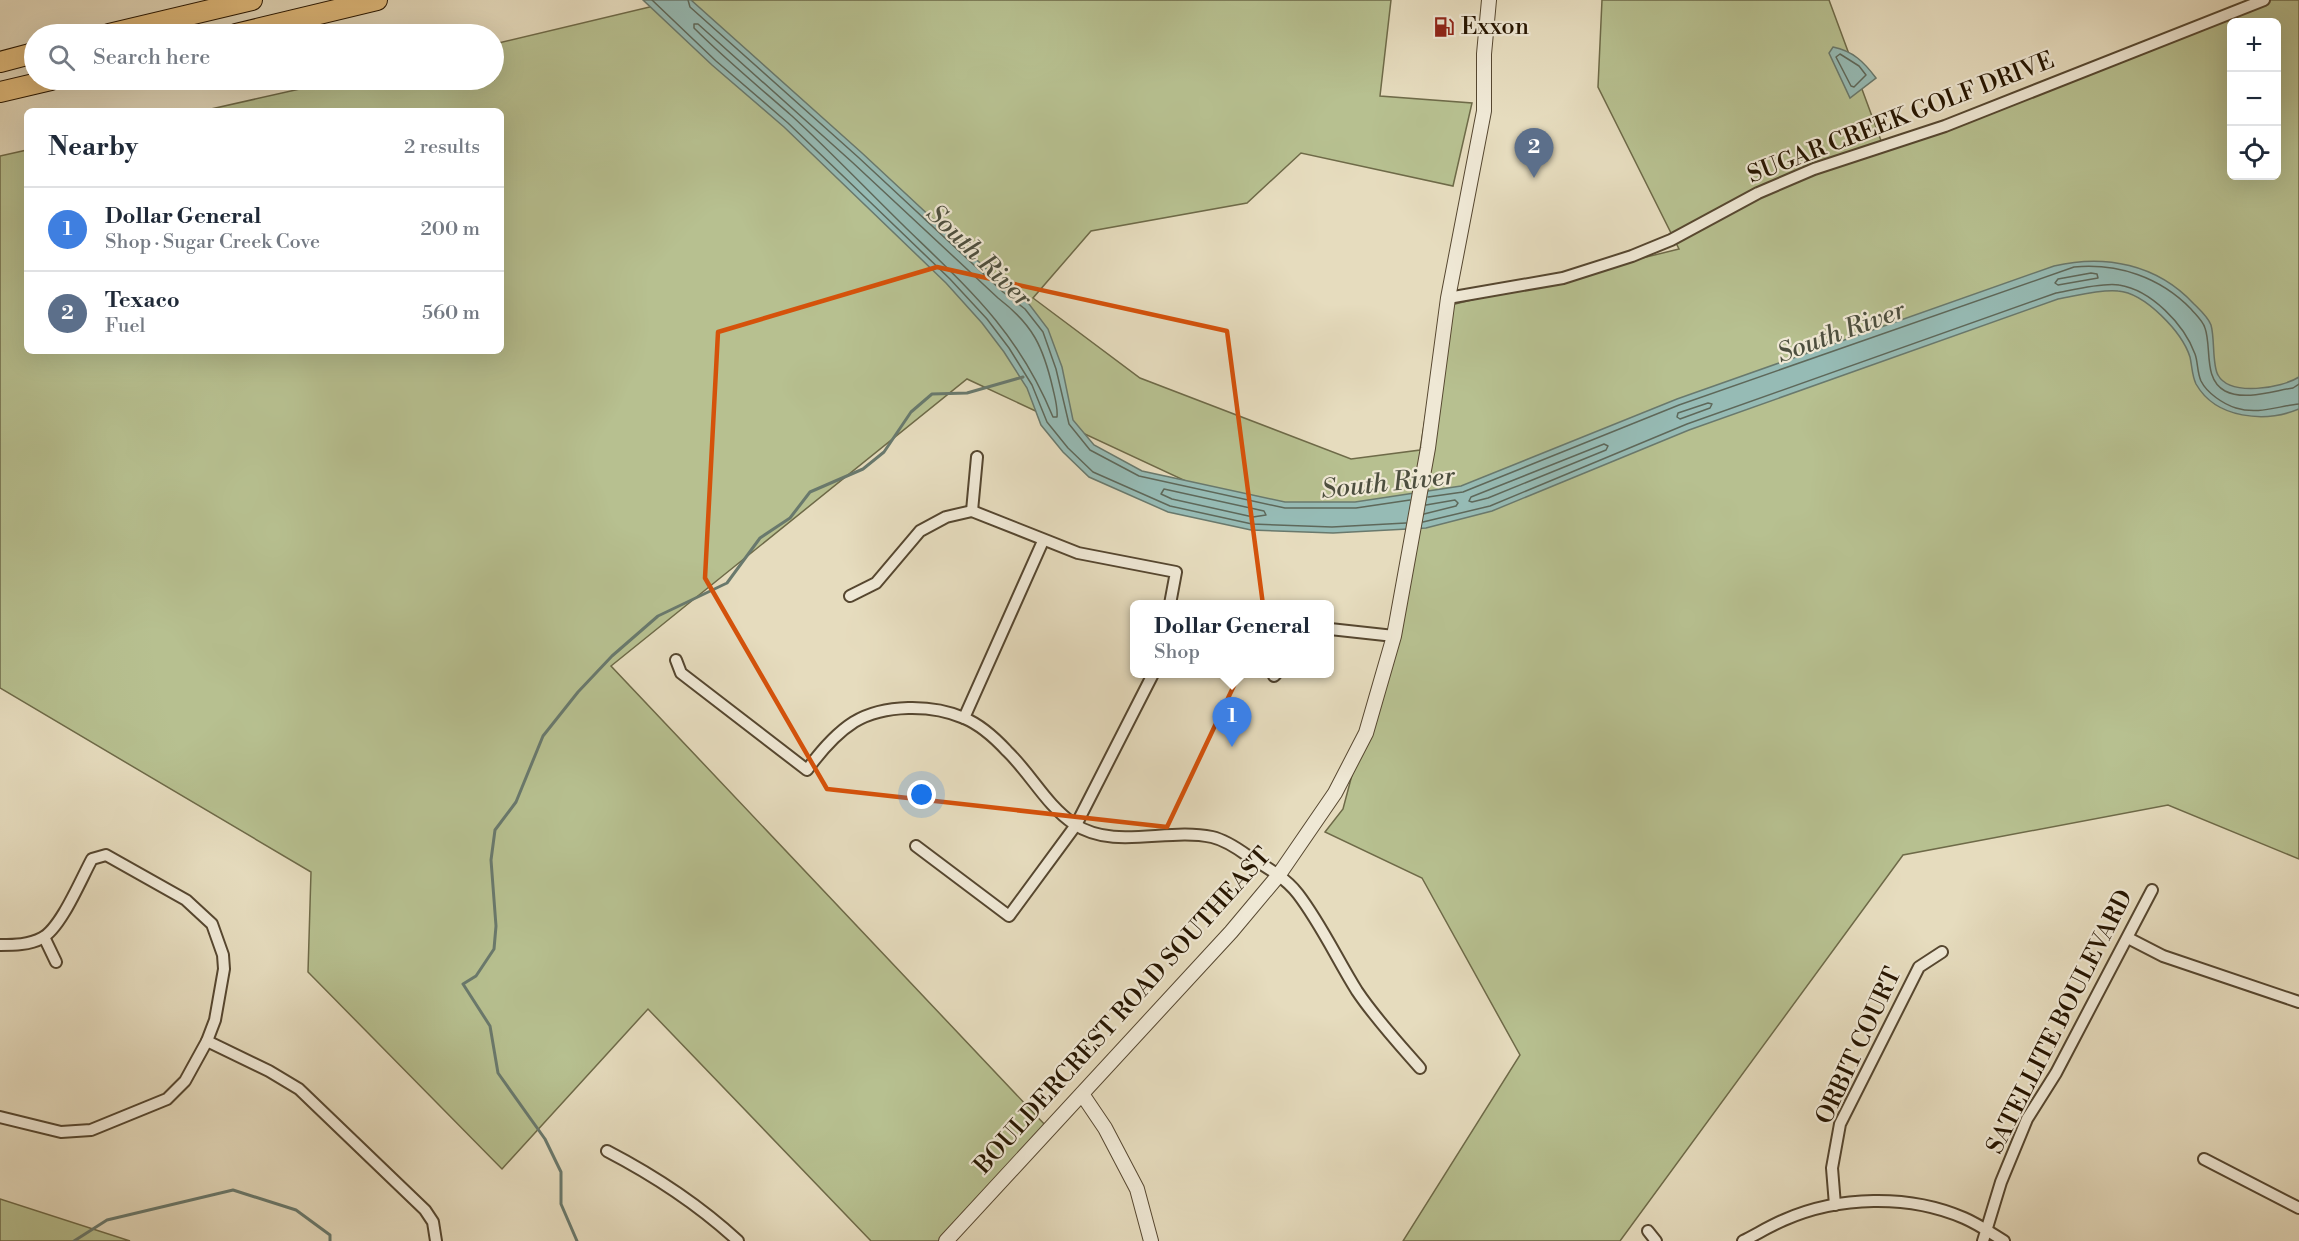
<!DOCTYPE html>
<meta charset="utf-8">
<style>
body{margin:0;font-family:"Libre Bodoni",serif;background:#f2f2f3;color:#1f2937}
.controls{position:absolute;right:18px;top:18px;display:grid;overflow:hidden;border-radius:9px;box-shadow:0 6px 24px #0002}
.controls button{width:54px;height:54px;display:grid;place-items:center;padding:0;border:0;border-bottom:2px solid #e0e1e3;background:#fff;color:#1f2937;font:30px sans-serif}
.you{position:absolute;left:922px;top:795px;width:21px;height:21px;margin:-15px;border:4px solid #fff;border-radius:50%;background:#1a73e8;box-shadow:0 0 0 9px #1a73e833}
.badge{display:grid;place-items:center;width:39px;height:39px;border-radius:50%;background:#1a73e8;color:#fff;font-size:20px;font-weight:700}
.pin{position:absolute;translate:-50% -50px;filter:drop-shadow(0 2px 3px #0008)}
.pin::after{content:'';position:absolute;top:32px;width:21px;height:18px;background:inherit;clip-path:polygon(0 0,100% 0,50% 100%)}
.popup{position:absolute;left:1130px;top:600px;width:204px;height:78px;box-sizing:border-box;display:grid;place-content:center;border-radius:9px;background:#fff;filter:drop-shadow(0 2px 4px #0005);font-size:20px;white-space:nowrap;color:#747a83}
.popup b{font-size:22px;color:#1f2937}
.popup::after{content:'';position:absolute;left:50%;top:100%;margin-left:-12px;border:12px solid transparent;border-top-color:#fff}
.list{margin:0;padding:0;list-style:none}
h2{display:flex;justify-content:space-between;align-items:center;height:78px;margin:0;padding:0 24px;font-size:26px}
h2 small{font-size:20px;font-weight:400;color:#747a83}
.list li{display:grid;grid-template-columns:39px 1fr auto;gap:18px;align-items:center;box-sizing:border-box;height:84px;padding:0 24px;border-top:2px solid #e0e1e3}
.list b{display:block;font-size:22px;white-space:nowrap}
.list p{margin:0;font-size:20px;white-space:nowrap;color:#747a83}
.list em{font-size:20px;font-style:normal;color:#747a83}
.icon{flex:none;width:33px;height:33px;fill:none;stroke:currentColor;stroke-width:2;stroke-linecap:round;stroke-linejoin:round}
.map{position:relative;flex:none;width:2299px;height:1241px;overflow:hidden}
.search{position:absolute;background:#fff;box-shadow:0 6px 24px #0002;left:24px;top:24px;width:480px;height:66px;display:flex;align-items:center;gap:15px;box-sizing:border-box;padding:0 21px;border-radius:33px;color:#747a83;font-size:22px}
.panel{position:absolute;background:#fff;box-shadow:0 6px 24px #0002;left:24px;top:108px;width:480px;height:246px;border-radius:9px}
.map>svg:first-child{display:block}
.green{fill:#b7c090;stroke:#6e6a48;stroke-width:1.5;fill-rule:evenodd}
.water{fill:#96bbb5;stroke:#69796d;stroke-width:1.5}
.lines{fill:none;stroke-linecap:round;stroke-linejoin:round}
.shore{stroke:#5e685a;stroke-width:1.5}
.stream{stroke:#69796d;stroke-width:3}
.minor-casing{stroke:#564730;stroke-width:14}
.tertiary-casing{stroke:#564730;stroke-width:16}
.motorway-casing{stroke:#261500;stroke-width:22}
.minor{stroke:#efe8d5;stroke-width:10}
.tertiary{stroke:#efe8d5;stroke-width:14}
.motorway{stroke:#e3be7f;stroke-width:20}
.marked{fill:none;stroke:#d5520b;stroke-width:4.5;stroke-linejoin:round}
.labels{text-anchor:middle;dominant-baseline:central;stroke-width:4.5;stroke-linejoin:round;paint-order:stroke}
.poi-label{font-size:24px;fill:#261500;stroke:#efe8d5;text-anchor:start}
.street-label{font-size:24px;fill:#261500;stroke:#efe8d5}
.water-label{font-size:26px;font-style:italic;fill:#4d4f3f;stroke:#efe8d5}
</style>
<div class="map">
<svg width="2299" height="1241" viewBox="0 0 2299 1241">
<rect width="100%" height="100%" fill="#e6dcbe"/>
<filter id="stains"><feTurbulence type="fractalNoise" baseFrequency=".00333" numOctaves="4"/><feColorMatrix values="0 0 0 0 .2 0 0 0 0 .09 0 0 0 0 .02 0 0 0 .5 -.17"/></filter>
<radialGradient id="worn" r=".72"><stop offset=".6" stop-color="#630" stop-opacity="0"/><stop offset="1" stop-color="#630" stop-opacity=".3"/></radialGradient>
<g class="green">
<path d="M679,0H1391L1380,96L1472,103L1453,186L1301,153L1247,203L1091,231L1033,298L1140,378L1351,459L1420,450L1443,307L1679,249L1598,87L1602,0H1829L1883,146L2264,0H2299V859L2168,805L1903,855L1620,1241H1403L1520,1055L1422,878L1325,832L1343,809L1417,529L1280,525L967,379L611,666L1047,1127L941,1241H871L648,1009L502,1169L308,972L311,872L0,688V156L27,150V351H501V111H202L340,80H494V44ZM2232,22H2276V176H2232Z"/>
<polygon points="0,1199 130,1241 0,1241"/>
</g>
<g class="water">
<path d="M643,0H691L862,153L1007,288L1029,304L1048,329L1062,367L1073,420L1094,445L1142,471L1285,502H1355L1461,486L1677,399L2054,266C2105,254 2157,264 2194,304C2200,310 2208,317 2211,325C2215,339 2212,365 2218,375C2230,397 2282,388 2299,377V409C2265,423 2216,419 2196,384C2192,376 2192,366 2190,357C2182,332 2145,293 2118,291C2100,289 2076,296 2058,299L1689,430L1492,511L1426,528L1333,533L1251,530L1168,512L1089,477L1063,452L1041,425L1027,388L1004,352L982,323L946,283L784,127L712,65Z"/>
<path d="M1833,47C1853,51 1864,62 1876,78L1850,98L1829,53Z"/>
</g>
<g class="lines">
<g class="shore">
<polyline points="652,0 716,61 788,123 950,279 987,319 1009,348 1032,385 1047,422 1068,448 1093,472 1170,506 1252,524 1332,527 1406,523"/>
<polyline points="688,0 690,7 858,157 1003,292 1025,309 1043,332 1056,369 1069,424 1090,450 1139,476 1285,508 1356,508 1410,500"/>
<path d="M694,24H698L852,162L998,298C1033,325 1043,346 1053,389C1055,398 1058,408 1057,417H1053C1018,332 970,290 906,228C868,191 831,152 792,116C759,87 725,59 694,28Z"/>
<polygon points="1840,54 1859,66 1866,75 1854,87 1851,86 1836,57"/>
<polygon points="2091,273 2097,274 2098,278 2058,285 2055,283 2058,279"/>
<polygon points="1708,403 1712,404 1710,408 1680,419 1677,417 1678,413"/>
<polygon points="1604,444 1608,446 1606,450 1488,498 1472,502 1469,501 1471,497"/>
<polygon points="1164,489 1264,511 1266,515 1253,517 1172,499 1161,494"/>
<path d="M1428,497L1463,492L1679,405L2074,267C2118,263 2160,277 2191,309C2196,315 2203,321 2205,328C2212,348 2203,379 2225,391C2244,401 2273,391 2293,388L2299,384"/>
<polyline points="1424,514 1456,506 1458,503 1455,500 1426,505"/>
<path d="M1423,522L1490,506L1687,424L2056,293C2072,290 2104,282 2119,285C2151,290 2184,324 2195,354C2198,362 2197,372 2201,381C2207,393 2223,404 2236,408C2258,415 2278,406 2299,404"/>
</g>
<g class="stream">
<polyline points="74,1241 107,1220 233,1190 296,1210 330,1235 330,1241"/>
<polyline points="577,1241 561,1204 561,1172 545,1139 498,1073 490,1026 463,984 476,976 494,949 496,926 491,860 495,830 516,802 543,736 578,692 612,656 658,616 727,583 760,538 790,518 810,492 863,469 884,452 911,412 932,394 967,393 1023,377"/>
</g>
<g class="minor-casing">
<g id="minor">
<polyline points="1448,298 1563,278 1632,256 1671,240 1758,193 1814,169 1945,126 2264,0"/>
<polyline points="972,511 977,457"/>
<polyline points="850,596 876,583 920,531 946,517 972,511 1078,553 1176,572 1170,604"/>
<polyline points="1330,629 1394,636"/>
<path d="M676,660L681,673L807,770C820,752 835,734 854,722C884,704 932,704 964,718C981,725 995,738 1007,751C1031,774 1046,805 1074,824C1115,851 1167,827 1212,837C1225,840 1237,848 1248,856C1265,866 1286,878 1298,894C1321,924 1337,959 1357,991C1375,1018 1399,1044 1420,1068"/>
<polyline points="1274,676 1276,674"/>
<polyline points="964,718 1043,541"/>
<polyline points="916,846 1009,916 1076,825 1153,674"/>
<polyline points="44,937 56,962"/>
<polyline points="2128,938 2163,956 2299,1002"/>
<path d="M0,945C14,945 29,945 42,938C61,928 81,879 92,859L106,855L186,900L212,924L223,955L224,969L215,1020L207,1041L185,1081L167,1099L91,1130L61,1132L0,1117"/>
<polyline points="207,1041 269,1071 299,1089 425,1210 433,1222 436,1241"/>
<path d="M607,1151C655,1176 698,1204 738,1241"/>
<polyline points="2204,1159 2299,1208"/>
<polyline points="1835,1205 1832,1168 1840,1124 1919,967 1942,952"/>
<polyline points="1648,1231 1656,1241"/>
<path d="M1743,1241C1757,1234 1770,1226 1784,1220C1838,1196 1909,1194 1964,1218C1978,1224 1991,1233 2004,1241"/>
<polyline points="1983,1241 2001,1182 2027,1119 2056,1073 2152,890"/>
</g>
</g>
<g class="tertiary-casing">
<g id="tertiary">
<polyline points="1082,1094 1105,1128 1137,1189 1151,1241"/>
<polyline points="946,1241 1231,932 1278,876 1335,793 1366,733 1394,636 1428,448 1448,298 1484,111 1484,54 1489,0"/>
</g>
</g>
<g class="motorway-casing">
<g id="motorway">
<polyline points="109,34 252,0"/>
<polyline points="236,34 377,0"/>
<polyline points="0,62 34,53"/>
<polyline points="0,92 51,80"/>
</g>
</g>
<use href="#minor" class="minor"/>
<use href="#tertiary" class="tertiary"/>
<use href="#motorway" class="motorway"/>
</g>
<path class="marked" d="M937,267L1227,331L1265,620L1167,827L827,789L705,578L718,332Z"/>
<defs>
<g id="fuel-bare" transform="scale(1.62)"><path d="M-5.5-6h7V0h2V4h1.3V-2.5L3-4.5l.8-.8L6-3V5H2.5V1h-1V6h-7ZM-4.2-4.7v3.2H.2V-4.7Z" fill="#8f2418" stroke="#efe8d5" stroke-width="2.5" paint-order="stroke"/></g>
</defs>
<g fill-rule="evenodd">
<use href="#fuel-bare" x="1444" y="27"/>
</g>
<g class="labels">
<g class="poi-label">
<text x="1461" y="27">Exxon</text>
</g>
<g class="street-label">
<text transform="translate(1901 118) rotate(-21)">SUGAR CREEK GOLF DRIVE</text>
<text transform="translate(1123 1011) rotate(-48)">BOULDERCREST ROAD SOUTHEAST</text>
<text transform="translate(2060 1022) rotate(-63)">SATELLITE BOULEVARD</text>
<text transform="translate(1859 1046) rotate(-65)">ORBIT COURT</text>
</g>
<g class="water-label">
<text transform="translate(979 256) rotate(44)">South River</text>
<text transform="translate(1841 332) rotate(-20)">South River</text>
<text transform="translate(1388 483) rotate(-6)">South River</text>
</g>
</g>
<rect width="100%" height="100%" filter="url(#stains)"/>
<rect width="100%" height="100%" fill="url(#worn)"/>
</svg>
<div class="controls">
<button>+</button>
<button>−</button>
<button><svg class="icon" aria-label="locate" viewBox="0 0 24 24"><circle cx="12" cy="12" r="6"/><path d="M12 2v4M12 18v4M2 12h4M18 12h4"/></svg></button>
</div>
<div class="you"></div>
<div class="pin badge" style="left:1232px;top:747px;background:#3f7fe0">1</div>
<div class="popup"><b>Dollar General</b>Shop</div>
<div class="pin badge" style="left:1534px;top:178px;background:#5c6f8a">2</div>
<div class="search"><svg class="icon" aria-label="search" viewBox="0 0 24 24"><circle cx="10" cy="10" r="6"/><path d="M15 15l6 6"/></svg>Search here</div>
<section class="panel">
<h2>Nearby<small>2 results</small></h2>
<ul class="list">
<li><span class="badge" style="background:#3f7fe0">1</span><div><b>Dollar General</b><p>Shop · Sugar Creek Cove</p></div><em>200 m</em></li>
<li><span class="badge" style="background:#5c6f8a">2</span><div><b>Texaco</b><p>Fuel</p></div><em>560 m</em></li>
</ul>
</section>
</div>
